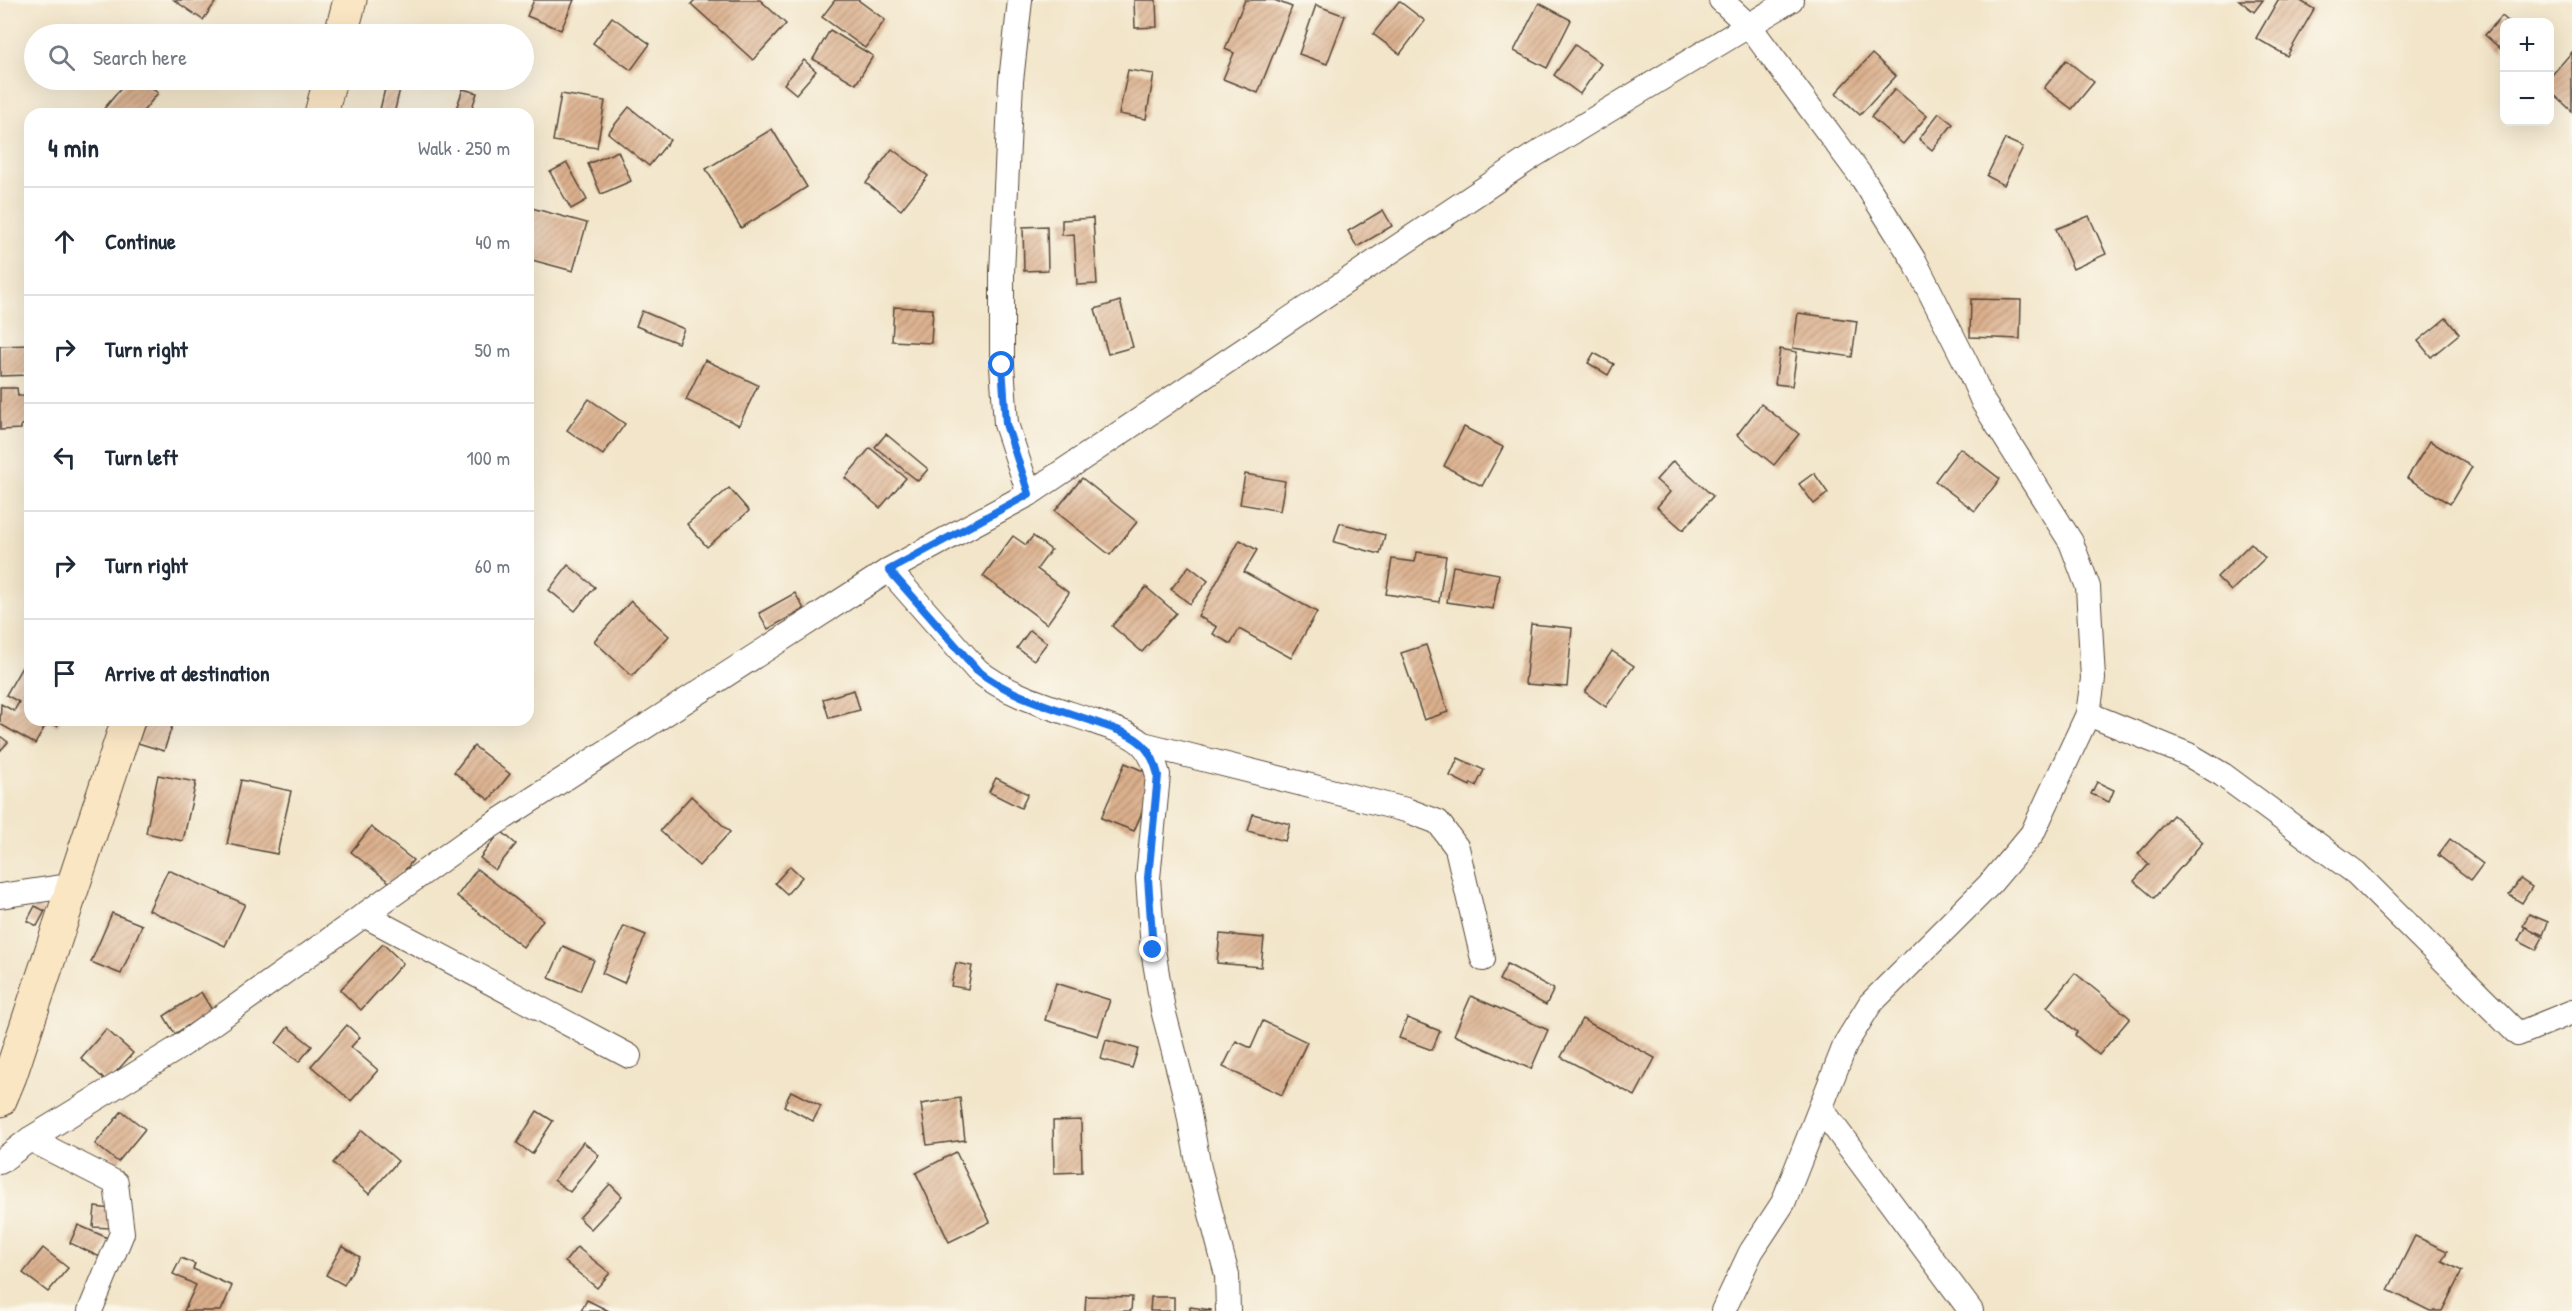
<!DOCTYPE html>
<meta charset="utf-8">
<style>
body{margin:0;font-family:"Patrick Hand",sans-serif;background:#f2f2f3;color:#1f2937}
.controls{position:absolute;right:18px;top:18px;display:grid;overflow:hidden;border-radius:12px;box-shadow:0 6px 24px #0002}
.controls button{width:54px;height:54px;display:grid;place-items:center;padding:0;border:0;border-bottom:2px solid #e0e1e3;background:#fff;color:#1f2937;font:30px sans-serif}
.stop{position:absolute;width:18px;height:18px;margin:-14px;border:4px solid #1a73e8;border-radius:50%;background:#fff}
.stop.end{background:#1a73e8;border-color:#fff;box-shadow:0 2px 6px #0008}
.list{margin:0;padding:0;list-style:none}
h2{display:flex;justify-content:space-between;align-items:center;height:78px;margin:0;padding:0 24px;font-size:26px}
h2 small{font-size:20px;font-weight:400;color:#747a83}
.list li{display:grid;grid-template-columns:39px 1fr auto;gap:18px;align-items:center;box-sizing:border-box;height:108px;padding:0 24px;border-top:2px solid #e0e1e3}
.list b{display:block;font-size:22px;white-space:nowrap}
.list em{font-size:20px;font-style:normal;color:#747a83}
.icon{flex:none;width:33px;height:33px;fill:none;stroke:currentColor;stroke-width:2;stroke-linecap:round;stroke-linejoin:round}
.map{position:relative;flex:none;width:2572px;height:1311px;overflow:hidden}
.search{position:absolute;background:#fff;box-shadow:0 6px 24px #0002;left:24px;top:24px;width:510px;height:66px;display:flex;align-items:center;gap:15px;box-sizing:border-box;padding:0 21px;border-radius:33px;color:#747a83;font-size:22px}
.panel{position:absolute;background:#fff;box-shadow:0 6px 24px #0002;left:24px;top:108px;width:510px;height:618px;border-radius:18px}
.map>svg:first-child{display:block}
.building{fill:url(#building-hatch)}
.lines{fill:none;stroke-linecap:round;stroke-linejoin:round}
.street-casing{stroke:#564638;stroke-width:26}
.secondary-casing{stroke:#564638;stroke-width:35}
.street{stroke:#fff;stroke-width:24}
.secondary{stroke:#fbe6c4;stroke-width:33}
.route{stroke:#1a73e8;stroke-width:8}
</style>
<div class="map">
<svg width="2572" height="1311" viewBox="0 0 2572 1311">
<defs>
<pattern id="building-hatch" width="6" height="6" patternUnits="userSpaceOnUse" patternTransform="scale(1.5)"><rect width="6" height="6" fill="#dbb08d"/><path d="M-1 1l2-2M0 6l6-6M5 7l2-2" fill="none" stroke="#b38f73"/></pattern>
</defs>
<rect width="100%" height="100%" fill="#fbf7ec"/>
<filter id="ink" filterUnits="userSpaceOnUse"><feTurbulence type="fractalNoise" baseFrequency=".0167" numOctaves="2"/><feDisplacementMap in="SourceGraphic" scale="12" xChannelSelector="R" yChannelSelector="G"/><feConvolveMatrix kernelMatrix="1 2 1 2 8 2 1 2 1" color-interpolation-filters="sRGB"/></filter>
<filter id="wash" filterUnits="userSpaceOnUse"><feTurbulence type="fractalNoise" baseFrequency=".008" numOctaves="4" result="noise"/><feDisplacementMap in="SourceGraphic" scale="24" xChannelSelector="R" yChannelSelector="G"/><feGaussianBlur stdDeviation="1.35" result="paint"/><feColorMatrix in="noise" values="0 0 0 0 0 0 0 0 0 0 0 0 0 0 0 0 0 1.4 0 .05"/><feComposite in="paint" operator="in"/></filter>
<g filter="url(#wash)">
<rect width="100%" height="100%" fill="#f2e5c9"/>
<g id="blocks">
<g class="building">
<polygon points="174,0 217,0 203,20"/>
<polygon points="534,0 574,0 561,30 527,16"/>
<polygon points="695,0 760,0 786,24 753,60 691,4"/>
<polygon points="835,0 858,0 885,20 865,48 822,17"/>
<polygon points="1134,0 1156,0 1157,27 1135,28"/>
<polygon points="1245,0 1274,0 1292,7 1258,93 1223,79 1234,53 1225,49"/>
<polygon points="2239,0 2263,0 2254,12"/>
<polygon points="2278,0 2299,0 2314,9 2287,56 2256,38"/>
<polygon points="1399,1 1425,21 1400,54 1373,34"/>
<polygon points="1539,3 1571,20 1547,68 1514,51"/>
<polygon points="1316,5 1345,16 1327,64 1299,54"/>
<polygon points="2502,16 2509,22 2504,22 2504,52 2485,35"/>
<polygon points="612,17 650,44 631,70 593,43"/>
<polygon points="830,30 873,56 856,84 813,59"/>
<polygon points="1575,45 1601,64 1580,94 1554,75"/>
<polygon points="2572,52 2572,111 2550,91 2550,77"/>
<polygon points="1872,54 1896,76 1860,115 1836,93"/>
<polygon points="804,60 816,71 796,94 784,84"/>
<polygon points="2066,60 2094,82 2072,109 2044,88"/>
<polygon points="1128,70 1154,74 1146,119 1119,114"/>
<polygon points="128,80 141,80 158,93 141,114 108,114 103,110"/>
<polygon points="387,80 402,80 394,114 379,114"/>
<polygon points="434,80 451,80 450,84 434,83"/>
<polygon points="463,89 477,93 470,114 455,112"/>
<polygon points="1895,89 1927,116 1903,144 1871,117"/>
<polygon points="561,94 605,101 597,148 553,141"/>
<polygon points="629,107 670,140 649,166 608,133"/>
<polygon points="500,108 517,114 498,114"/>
<polygon points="1939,113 1953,124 1932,150 1919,139"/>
<polygon points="772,129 807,187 741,228 706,169"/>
<polygon points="2005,139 2023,147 2004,185 1987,176"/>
<polygon points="892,149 928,176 901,210 866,183"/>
<polygon points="618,151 631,181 601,194 588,164"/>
<polygon points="567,163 587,200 571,209 550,172"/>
<polygon points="528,207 587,223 573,271 528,259"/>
<polygon points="1383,210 1392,226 1357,247 1348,231"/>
<polygon points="2089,216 2106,254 2073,269 2056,229"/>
<polygon points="1093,218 1097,284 1077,285 1074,234 1062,235 1062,220"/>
<polygon points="1047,226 1048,270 1024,271 1023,227"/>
<polygon points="1971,299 2021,300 2020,339 1970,337"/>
<polygon points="1120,301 1133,347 1108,354 1095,309"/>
<polygon points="894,307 933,309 931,343 892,341"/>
<polygon points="642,311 684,329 678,343 636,326"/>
<polygon points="1798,313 1857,321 1852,357 1793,348"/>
<polygon points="2446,318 2459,334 2431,357 2418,341"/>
<polygon points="30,345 30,375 0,376 0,346"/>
<polygon points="1780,349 1797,352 1792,386 1775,384"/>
<polygon points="1594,353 1614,364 1608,375 1588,363"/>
<polygon points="705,360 758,385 739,425 686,400"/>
<polygon points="0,388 17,388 18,396 29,396 30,424 21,425 21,429 0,430"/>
<polygon points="589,399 625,424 603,455 567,430"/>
<polygon points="1761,404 1799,434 1774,465 1737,435"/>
<polygon points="1464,427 1503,447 1482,486 1444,466"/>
<polygon points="886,434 928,469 918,481 875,447"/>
<polygon points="2430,441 2472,467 2450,504 2407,478"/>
<polygon points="870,448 906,478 880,508 845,478"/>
<polygon points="1960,448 2000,479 1975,511 1935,481"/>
<polygon points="1673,461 1713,496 1683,530 1657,507 1670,492 1656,480"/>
<polygon points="1814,473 1828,493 1814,504 1799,484"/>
<polygon points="1245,474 1285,481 1280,511 1240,504"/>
<polygon points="1082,478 1137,522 1110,555 1055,511"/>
<polygon points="729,488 749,511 707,547 687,524"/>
<polygon points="1340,523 1385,535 1380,554 1334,542"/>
<polygon points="1013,536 1026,545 1033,536 1051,550 1037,569 1069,593 1047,624 983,576"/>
<polygon points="1240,540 1257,550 1244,572 1317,612 1291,658 1239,629 1231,644 1213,634 1217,627 1198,616"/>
<polygon points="2251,543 2265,558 2231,591 2217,577"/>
<polygon points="1417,552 1446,556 1439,602 1386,594 1392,559 1415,562"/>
<polygon points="568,565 595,587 575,611 549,590"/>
<polygon points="1189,566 1208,581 1190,604 1171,589"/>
<polygon points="1453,566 1499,574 1493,609 1447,602"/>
<polygon points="1146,587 1176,613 1142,652 1112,626"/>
<polygon points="795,593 804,609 768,629 759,613"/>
<polygon points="631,601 669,636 632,676 594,641"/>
<polygon points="1531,624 1572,628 1567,687 1525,684"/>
<polygon points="1030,630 1047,643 1034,660 1017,648"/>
<polygon points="1426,645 1448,712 1424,720 1401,653"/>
<polygon points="1612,651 1634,666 1606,707 1585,692"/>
<polygon points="22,667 30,672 30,720 61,720 57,726 48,721 35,744 0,724 1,704 14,711 19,702 6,695"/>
<polygon points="854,690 860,710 829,718 823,699"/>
<polygon points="146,720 174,720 164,751 138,743"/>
<polygon points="0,736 8,742 0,751"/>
<polygon points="474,746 510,774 489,800 454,772"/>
<polygon points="1458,758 1484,770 1476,786 1471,783 1470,786 1450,776"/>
<polygon points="1125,763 1157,777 1134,831 1101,818"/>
<polygon points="158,775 196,782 183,841 146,833"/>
<polygon points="996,778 1028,794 1021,808 989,792"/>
<polygon points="241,780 291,791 277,854 227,844"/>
<polygon points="2097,782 2114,790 2109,802 2091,794"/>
<polygon points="691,796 730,832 699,866 660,831"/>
<polygon points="1253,814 1290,824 1285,841 1248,831"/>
<polygon points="2173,815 2203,842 2154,898 2134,881 2149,864 2138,854"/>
<polygon points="371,827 413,860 393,885 351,852"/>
<polygon points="501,831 516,844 495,870 480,858"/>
<polygon points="2450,839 2483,864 2471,880 2438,855"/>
<polygon points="790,866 802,877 787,894 775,883"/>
<polygon points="477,869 543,920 523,947 457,896"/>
<polygon points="168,870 245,904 225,946 149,910"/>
<polygon points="2520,879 2532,887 2522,903 2509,895"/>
<polygon points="35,906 45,911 37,926 27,921"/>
<polygon points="112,913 142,925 121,974 91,962"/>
<polygon points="2529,914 2548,922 2543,935 2523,926"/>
<polygon points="624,926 646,935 624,983 602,973"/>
<polygon points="2525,927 2543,937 2536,950 2518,941"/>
<polygon points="1220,934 1264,938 1261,967 1217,963"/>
<polygon points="383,944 403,963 361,1010 340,990"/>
<polygon points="563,946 594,960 580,991 549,978"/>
<polygon points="956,963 972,966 968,989 951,986"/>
<polygon points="1507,964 1554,989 1546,1005 1499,980"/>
<polygon points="2075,973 2130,1018 2099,1055 2075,1035 2077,1032 2047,1007"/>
<polygon points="1056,983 1110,1000 1098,1036 1045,1020"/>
<polygon points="201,992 212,1010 175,1034 164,1016"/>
<polygon points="1471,996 1548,1030 1531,1069 1454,1035"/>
<polygon points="1407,1018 1440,1031 1432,1050 1399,1038"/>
<polygon points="1582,1019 1655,1058 1635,1096 1561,1057"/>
<polygon points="1263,1021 1307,1042 1282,1095 1223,1067 1236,1041 1251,1048"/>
<polygon points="347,1025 360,1037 351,1047 378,1070 351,1101 311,1066"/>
<polygon points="288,1027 312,1046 299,1062 276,1043"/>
<polygon points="106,1029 133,1053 107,1082 81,1058"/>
<polygon points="1106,1040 1138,1049 1132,1068 1101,1059"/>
<polygon points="791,1091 821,1106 813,1121 784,1106"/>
<polygon points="960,1098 965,1140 927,1145 921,1104"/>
<polygon points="122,1111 145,1129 118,1162 95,1144"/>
<polygon points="537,1111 553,1121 532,1154 517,1143"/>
<polygon points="1081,1120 1082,1172 1054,1173 1053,1121"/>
<polygon points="362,1130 398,1161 369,1194 333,1163"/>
<polygon points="583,1142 599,1155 570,1192 554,1180"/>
<polygon points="956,1152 990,1222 949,1242 916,1173"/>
<polygon points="610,1184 622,1196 591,1229 579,1218"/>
<polygon points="95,1207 111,1209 110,1228 93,1227"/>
<polygon points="78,1225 108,1238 100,1257 70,1243"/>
<polygon points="2415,1236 2447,1251 2442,1261 2462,1271 2442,1311 2430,1311 2388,1290"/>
<polygon points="342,1246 360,1257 344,1285 326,1275"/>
<polygon points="577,1247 610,1273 597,1288 565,1262"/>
<polygon points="43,1248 68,1268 48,1292 23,1273"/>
<polygon points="181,1258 195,1264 193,1269 232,1286 221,1311 184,1311 196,1285 173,1274"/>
<polygon points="1086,1296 1132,1297 1131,1311 1085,1311"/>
<polygon points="1151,1297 1174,1297 1174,1311 1150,1311"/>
<polygon points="587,1300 609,1311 581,1311"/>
<polygon points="1190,1307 1211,1310 1211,1311 1190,1311"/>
</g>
</g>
</g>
<g filter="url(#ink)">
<use href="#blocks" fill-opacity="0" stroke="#564638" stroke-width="1.5"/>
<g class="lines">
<g class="street-casing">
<g id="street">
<polyline points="1020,0 1011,81 1002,273 1002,365 1006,424 1029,494"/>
<polyline points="1721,0 1750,27 1863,179 1915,262 1968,367 1983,402 2071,542 2088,587 2093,679 2088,714 2032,834 1989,885 1870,1004 1846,1043 1783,1203 1751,1252 1723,1311"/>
<path d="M889,570L977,670C1010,697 1055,708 1095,722C1111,728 1132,733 1144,746C1152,755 1155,764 1158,775L1148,878L1153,950L1163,1010L1186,1098L1199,1168L1227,1275L1228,1311"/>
<polyline points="2088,714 2189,755 2223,775 2356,873 2518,1034 2572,1012"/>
<polyline points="1143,744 1406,810 1438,822 1457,848 1483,959"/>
<polyline points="0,896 75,885"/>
<polyline points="364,915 629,1056"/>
<polyline points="1822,1110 1971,1311"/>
<polyline points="30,1139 116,1183 122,1233 90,1311"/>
<polyline points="0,1162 30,1139 178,1048 469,840 889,570 1029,494 1533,156 1791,0"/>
</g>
</g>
<g class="secondary-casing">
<g id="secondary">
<polyline points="341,34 350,0"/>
<polyline points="321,114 330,80"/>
<polyline points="0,1100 10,1076 128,720"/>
</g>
</g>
<use href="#street" class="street"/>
<use href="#secondary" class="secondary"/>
</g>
</g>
<g class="lines" filter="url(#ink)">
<path class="route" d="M1002,365L1006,424L1029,494L889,570L977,670C1010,697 1055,708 1095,722C1111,728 1132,733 1144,746C1152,755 1155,764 1158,775L1148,878L1153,950"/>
</g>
</svg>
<div class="controls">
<button>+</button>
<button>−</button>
</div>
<div class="stop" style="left:1002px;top:365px"></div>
<div class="stop end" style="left:1153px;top:950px"></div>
<div class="search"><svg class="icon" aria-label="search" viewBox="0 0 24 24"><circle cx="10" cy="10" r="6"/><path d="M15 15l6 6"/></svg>Search here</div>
<section class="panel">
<h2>4 min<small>Walk · 250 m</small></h2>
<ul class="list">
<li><svg class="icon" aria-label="ahead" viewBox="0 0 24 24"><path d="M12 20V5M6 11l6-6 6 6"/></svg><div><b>Continue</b></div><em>40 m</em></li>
<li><svg class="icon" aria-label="right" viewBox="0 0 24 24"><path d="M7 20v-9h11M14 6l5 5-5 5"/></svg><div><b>Turn right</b></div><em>50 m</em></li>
<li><svg class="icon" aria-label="left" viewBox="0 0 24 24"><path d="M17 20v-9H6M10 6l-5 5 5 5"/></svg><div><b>Turn left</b></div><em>100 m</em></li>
<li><svg class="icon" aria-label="right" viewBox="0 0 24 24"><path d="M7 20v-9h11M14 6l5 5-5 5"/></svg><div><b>Turn right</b></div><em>60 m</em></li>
<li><svg class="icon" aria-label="arrive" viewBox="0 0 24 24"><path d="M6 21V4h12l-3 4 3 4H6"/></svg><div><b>Arrive at destination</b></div></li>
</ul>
</section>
</div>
